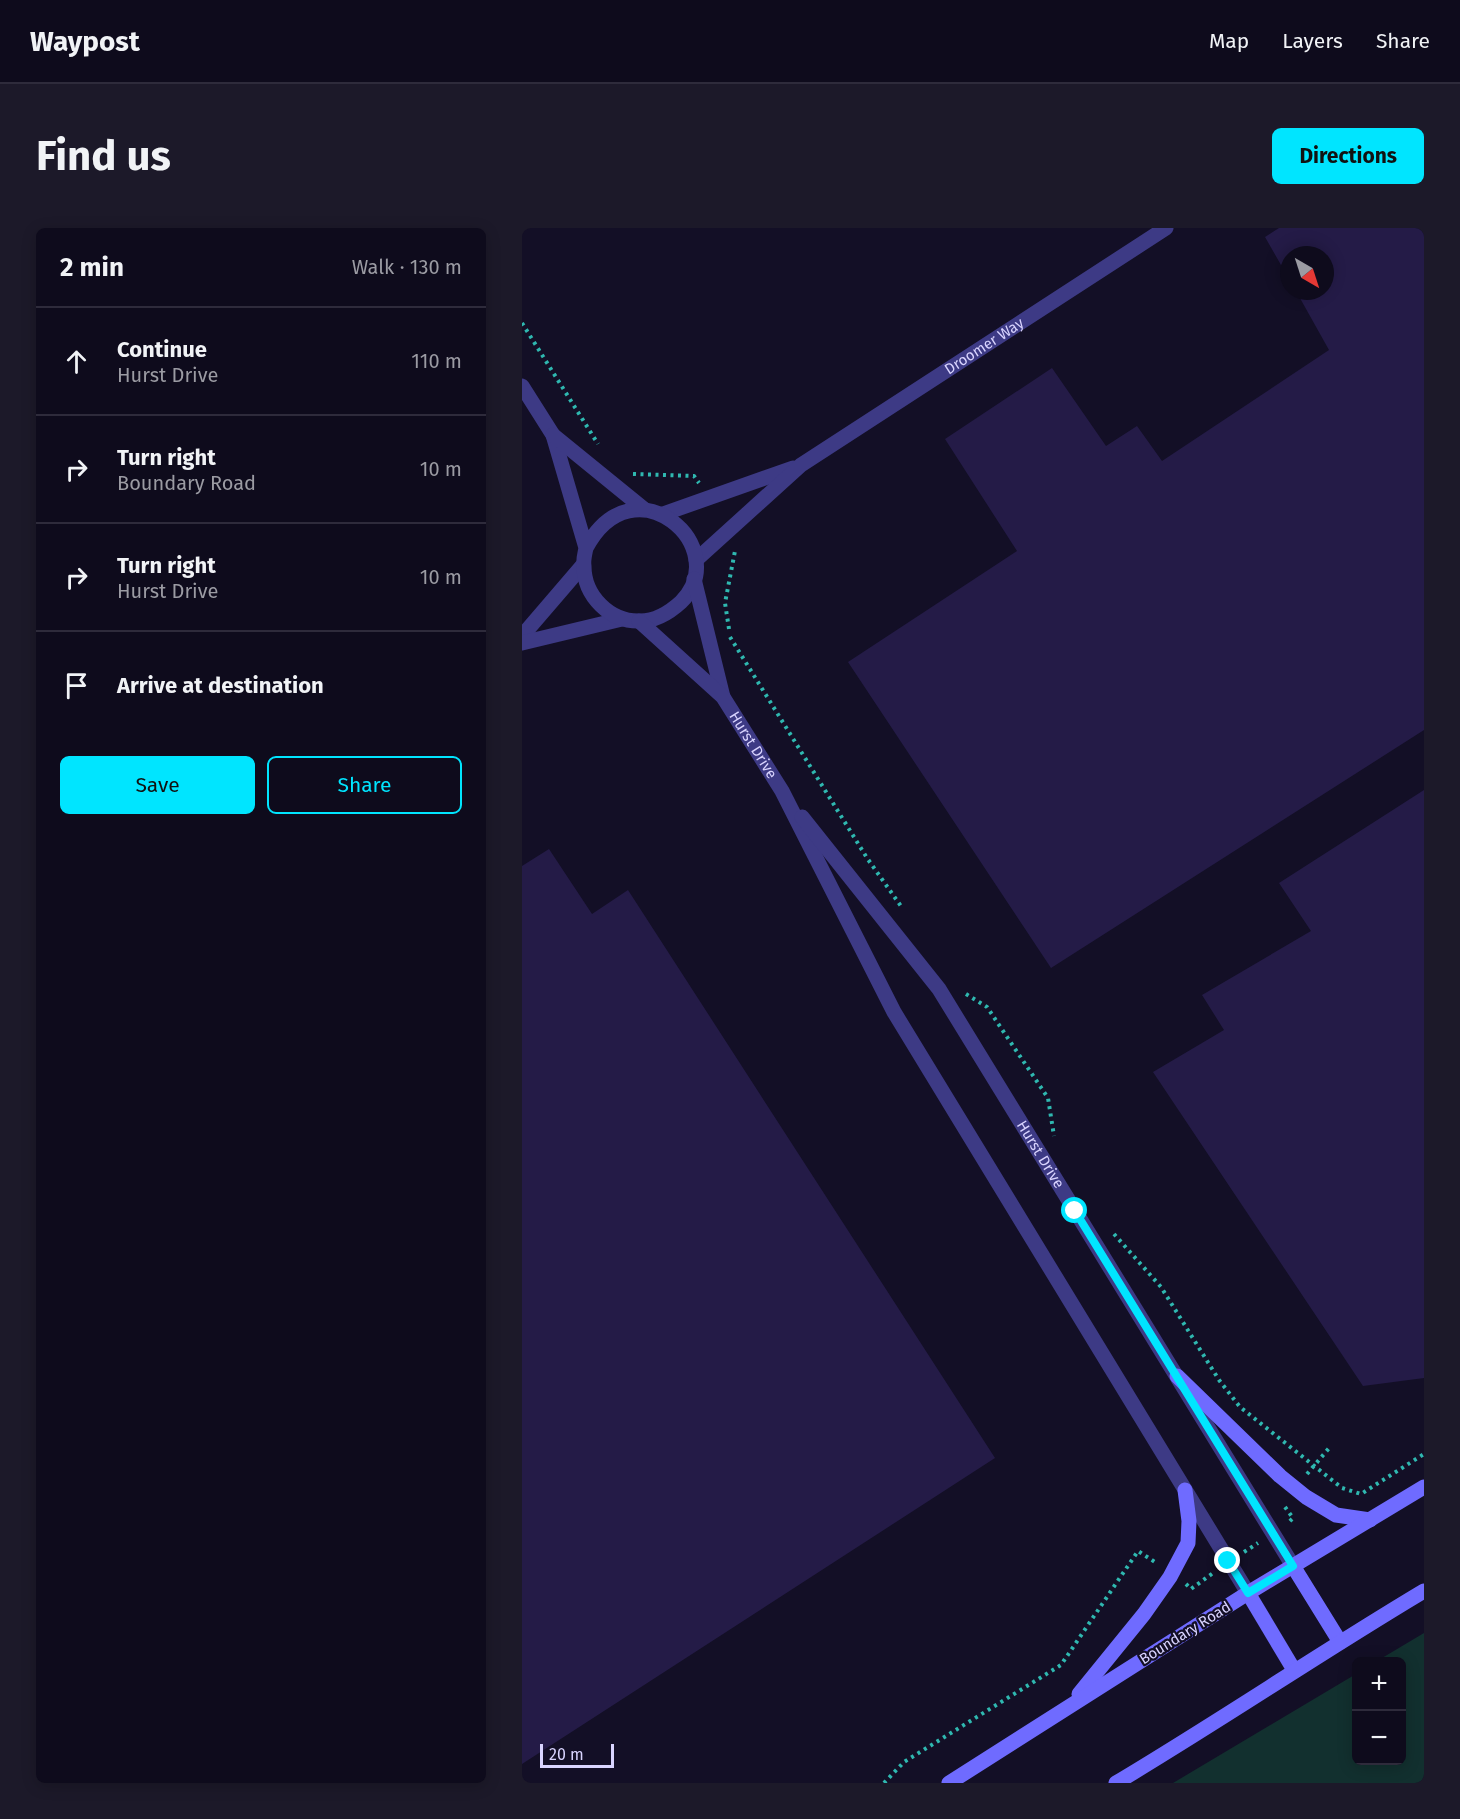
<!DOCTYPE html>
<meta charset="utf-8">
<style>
body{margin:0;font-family:"Fira Sans",sans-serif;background:#1c1929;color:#f1f3f6}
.controls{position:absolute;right:18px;bottom:18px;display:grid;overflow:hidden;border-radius:9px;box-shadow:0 3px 15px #0003}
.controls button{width:54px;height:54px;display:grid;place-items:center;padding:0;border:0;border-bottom:2px solid #2e2b3b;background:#0e0b1c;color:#f1f3f6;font:30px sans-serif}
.compass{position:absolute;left:758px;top:18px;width:54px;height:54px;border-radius:50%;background:#0e0b1c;box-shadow:0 3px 15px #0003;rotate:141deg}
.scale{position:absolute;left:18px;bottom:15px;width:74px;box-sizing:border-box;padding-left:6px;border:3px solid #d9d4ff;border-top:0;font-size:16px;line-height:21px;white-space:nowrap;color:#d9d4ff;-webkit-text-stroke:4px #130f26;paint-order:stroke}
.stop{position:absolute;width:18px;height:18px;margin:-14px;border:4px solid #00e5ff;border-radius:50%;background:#fff}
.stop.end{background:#00e5ff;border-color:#fff;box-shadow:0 2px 6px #0008}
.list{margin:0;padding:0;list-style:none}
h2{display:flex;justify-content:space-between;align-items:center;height:78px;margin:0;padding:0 24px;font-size:26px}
h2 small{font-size:20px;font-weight:400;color:#9b9ba3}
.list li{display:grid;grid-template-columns:39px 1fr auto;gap:18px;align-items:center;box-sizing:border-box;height:108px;padding:0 24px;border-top:2px solid #2e2b3b}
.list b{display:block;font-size:22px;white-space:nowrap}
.list p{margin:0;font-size:20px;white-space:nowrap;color:#9b9ba3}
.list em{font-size:20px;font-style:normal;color:#9b9ba3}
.actions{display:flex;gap:12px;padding:18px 24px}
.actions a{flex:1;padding:14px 0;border:2px solid #00e5ff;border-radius:9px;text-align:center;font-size:21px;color:#00e5ff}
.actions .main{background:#00e5ff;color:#111}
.icon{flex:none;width:33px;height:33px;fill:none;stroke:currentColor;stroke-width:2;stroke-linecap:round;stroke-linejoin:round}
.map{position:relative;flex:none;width:902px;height:1555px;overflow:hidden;border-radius:9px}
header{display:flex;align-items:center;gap:36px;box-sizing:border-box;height:84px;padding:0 30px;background:#0e0b1c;border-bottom:2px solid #2e2b3b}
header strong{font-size:28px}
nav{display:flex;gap:33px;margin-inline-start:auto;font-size:21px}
.intro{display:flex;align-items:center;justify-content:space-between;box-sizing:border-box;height:144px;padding:0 36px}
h1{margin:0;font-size:42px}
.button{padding:15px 27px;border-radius:9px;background:#00e5ff;color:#111;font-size:21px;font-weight:700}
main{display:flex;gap:36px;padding:0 36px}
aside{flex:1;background:#0e0b1c;border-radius:9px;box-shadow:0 3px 15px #0003}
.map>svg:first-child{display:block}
.green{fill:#12302f}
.building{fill:#241b47}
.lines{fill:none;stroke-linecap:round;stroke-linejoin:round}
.path{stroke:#2fb8b0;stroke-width:4;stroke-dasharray:3 4.5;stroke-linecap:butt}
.minor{stroke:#3d3a85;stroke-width:15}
.tertiary{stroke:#3d3a85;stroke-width:15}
.secondary{stroke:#6f6bff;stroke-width:15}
.route{stroke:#00e5ff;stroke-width:8}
.labels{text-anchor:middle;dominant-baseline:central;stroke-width:4.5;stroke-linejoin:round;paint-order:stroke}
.street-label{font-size:15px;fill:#d9d4ff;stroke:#130f26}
</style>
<header>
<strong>Waypost</strong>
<nav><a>Map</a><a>Layers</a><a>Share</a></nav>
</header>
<div class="intro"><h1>Find us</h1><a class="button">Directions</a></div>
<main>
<aside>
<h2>2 min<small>Walk · 130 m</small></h2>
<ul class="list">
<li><svg class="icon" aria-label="ahead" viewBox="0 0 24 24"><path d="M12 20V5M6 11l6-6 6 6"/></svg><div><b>Continue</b><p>Hurst Drive</p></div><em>110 m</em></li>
<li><svg class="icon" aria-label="right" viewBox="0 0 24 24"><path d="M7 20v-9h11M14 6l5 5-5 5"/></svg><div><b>Turn right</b><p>Boundary Road</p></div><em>10 m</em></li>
<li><svg class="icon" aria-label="right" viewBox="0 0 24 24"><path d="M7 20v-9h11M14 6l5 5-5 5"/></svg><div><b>Turn right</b><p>Hurst Drive</p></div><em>10 m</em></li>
<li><svg class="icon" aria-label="arrive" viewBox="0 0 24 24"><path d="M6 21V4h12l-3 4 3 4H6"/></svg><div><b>Arrive at destination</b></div></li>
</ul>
<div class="actions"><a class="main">Save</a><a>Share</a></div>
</aside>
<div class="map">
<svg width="902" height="1555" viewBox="0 0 902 1555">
<rect width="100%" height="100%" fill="#130f26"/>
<polygon class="green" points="902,1405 902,1555 651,1555 834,1446 834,1532 880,1532 880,1434 855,1433"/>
<g class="building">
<polygon points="757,0 902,0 902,502 529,740 326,434 495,323 423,211 530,140 584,218 615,198 640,233 807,122 774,63 803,63 803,27 767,27 767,51 743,9"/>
<polygon points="902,562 902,1150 841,1158 631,844 702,802 680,767 789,703 757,655"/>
<polygon points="27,621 70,686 106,662 473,1230 0,1536 0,638"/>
</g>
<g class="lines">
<g class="path">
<polyline points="0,95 76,216"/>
<polyline points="111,246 172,248 177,255"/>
<polyline points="207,401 203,375 213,323"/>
<polyline points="208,409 345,630 381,681"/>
<polyline points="444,766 465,779 526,870 532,908"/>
<polyline points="592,1006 639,1059 697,1152 718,1179 820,1260 839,1266 902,1226"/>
<polyline points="785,1246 808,1219"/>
<polyline points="763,1279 771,1290 767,1294"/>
<polyline points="722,1324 736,1315"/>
<polyline points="664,1356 669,1361 691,1345"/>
<polyline points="362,1555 382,1534 539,1437 616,1323 636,1336"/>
</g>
<g class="minor">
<polyline points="141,286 271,240"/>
<path id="s1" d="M174,332L279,237L644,0"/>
<polyline points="0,408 61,337"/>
<polyline points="0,415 100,391"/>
</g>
<g class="tertiary">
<path d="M0,158L31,207L64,320C63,325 61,332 62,338C62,368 88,394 118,393C134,393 147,385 159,374C213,320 112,230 64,320"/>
<polyline points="31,207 122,281"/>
<polyline points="172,351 201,469"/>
<path id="s2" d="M117,393L201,469L260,563L372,784L726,1365"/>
<path id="s3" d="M280,589L417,761L771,1338"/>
</g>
<g class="secondary">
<polyline points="655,1148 758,1248 784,1269 814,1287 848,1292"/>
<polyline points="771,1338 818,1414"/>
<polyline points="726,1365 772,1442"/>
<polyline points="557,1466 622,1386 648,1349 666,1315 667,1293 663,1262"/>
<polyline points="427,1555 726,1365 902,1259"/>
<path d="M594,1555C698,1493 798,1425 902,1363"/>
</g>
</g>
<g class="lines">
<polyline class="route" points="553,983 771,1338 726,1365 706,1333"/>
</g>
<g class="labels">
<g class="street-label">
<text stroke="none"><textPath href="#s1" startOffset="360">Droomer Way</textPath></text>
<text stroke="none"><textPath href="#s2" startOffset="170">Hurst Drive</textPath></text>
<text stroke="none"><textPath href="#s3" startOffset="414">Hurst Drive</textPath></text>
<text transform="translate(663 1405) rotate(-32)">Boundary Road</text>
</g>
</g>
</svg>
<div class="controls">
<button>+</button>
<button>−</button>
</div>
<svg class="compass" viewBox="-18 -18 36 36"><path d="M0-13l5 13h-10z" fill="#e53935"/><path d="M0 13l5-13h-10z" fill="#9b9ba3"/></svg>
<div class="scale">20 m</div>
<div class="stop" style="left:553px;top:983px"></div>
<div class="stop end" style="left:706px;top:1333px"></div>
</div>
</main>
